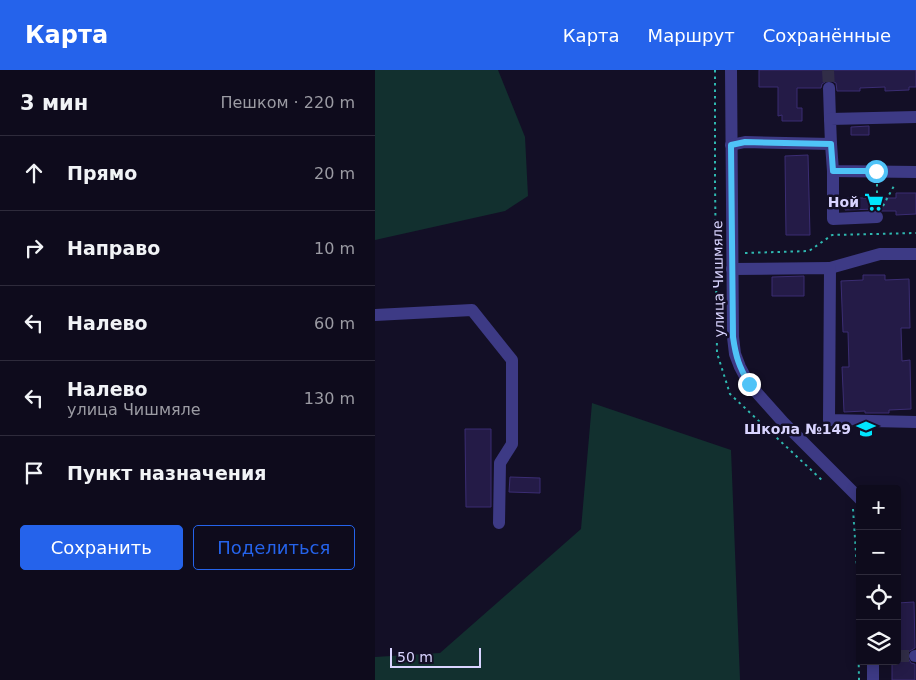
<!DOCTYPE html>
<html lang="ru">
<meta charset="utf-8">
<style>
body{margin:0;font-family:"DejaVu Sans",sans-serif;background:#171425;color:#f1f3f6}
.controls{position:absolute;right:15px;bottom:15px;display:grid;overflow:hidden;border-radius:5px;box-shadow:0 2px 12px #0003}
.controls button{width:45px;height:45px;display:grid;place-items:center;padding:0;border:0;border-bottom:1px solid #2e2b3b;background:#0e0b1c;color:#f1f3f6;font:25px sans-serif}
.scale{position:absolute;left:15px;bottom:12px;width:91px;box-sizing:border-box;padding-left:5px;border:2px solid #d9d4ff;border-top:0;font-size:14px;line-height:18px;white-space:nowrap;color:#d9d4ff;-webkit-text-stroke:4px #130f26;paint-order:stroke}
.stop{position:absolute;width:15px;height:15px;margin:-11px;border:4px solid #4fc3f7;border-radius:50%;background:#fff}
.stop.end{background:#4fc3f7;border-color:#fff;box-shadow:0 1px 5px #0008}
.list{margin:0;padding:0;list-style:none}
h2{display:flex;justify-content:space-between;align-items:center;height:65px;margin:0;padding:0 20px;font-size:21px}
h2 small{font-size:16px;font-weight:400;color:#9b9ba3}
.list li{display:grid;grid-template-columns:32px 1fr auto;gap:15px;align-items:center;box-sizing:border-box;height:75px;padding:0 20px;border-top:1px solid #2e2b3b}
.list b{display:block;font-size:19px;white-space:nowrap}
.list p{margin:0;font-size:16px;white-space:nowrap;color:#9b9ba3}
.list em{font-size:16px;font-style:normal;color:#9b9ba3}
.actions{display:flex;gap:10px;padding:15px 20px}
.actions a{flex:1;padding:11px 0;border:1px solid #2563eb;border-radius:5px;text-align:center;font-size:18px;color:#2563eb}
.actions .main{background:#2563eb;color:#fff}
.icon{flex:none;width:28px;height:28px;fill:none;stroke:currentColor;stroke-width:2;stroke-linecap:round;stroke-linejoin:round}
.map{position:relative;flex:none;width:541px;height:610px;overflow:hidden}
header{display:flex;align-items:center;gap:30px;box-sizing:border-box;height:70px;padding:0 25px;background:#2563eb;color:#fff}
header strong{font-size:24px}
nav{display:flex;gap:28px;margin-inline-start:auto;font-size:18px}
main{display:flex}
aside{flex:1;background:#0e0b1c}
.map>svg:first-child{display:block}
.green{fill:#12302f}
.building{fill:#241b47;stroke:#3b2d73}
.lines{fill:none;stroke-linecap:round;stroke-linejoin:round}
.minor-tunnel{stroke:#312d47;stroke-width:12;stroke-dasharray:12 6;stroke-linecap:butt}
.path{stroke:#2fb8b0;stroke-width:2;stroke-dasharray:2.5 4;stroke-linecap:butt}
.minor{stroke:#3d3a85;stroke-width:12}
.route{stroke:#4fc3f7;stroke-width:6}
.labels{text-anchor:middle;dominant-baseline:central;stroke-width:5;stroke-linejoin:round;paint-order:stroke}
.poi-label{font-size:14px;font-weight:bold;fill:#d9d4ff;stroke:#130f26;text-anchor:end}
.street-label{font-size:14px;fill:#d9d4ff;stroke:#130f26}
</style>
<header>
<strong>Карта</strong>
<nav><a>Карта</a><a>Маршрут</a><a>Сохранённые</a></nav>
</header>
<main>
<aside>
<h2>3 мин<small>Пешком · 220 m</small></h2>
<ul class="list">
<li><svg class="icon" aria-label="ahead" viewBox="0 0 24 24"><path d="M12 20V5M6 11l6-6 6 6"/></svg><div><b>Прямо</b></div><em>20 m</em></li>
<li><svg class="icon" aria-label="right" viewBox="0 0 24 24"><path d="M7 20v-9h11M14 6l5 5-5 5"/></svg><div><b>Направо</b></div><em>10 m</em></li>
<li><svg class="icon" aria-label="left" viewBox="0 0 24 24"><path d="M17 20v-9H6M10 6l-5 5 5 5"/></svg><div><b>Налево</b></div><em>60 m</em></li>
<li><svg class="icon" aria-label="left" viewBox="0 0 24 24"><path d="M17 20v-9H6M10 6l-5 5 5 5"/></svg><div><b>Налево</b><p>улица Чишмяле</p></div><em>130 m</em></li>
<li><svg class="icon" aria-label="arrive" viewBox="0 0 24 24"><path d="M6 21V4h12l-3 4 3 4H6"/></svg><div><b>Пункт назначения</b></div></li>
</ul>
<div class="actions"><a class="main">Сохранить</a><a>Поделиться</a></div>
</aside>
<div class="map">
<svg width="541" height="610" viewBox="0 0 541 610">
<rect width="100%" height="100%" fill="#130f26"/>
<g class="green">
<polygon points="0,0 123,0 150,67 153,126 130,141 0,170"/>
<polygon points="217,333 356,380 365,610 0,610 0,587 65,583 206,459"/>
</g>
<g class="building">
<polygon points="384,0 541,0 541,17 534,17 534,20 510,21 510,17 485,18 485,21 462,21 461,13 457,11 453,10 447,14 446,18 422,18 422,38 427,38 427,51 407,51 407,45 403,46 403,17 384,17"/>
<polygon points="494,56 494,65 476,65 476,57"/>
<polygon points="433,85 435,165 411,165 410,86"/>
<polygon points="521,123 541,123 541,144 521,145 521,141 507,141 502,139 470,140 470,128 521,128"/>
<polygon points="488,205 510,205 510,210 534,209 535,258 526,258 527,291 535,290 536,339 514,340 514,343 490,343 490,341 469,342 467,297 474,297 473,262 468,262 466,211 488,210"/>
<polygon points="429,206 429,226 397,226 397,207"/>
<polygon points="90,359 116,359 116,437 91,437"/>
<polygon points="135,407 165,408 165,423 134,422"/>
<polygon points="539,532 540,578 533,582 532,586 536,593 540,594 540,610 517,610 517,591 522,591 522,533"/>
</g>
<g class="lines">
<g class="minor-tunnel">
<polyline points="453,0 454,18"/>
<polyline points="522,586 540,586"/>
</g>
<g class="path">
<polyline points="340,0 340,112 342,283 355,324 449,412"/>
<polyline points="502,114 502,124"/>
<polyline points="508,136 520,114"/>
<polyline points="370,183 434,181 457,165 541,163"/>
<polyline points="478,439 482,498 484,610"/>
</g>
<g class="minor">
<polyline points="356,0 358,267 360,284 365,297 374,314 408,352 485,429"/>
<polyline points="454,18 455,49"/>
<polyline points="456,74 458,101 541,102"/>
<polyline points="356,75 370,72 456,74 455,49 541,47"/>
<polyline points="458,101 458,149 502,147"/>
<polyline points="455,198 505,184 541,184"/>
<polyline points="357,199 455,198 454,350 541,352"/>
<polyline points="0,245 97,240 137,290 137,374 125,393 124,453"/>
<polyline points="540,586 541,586"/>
<polyline points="498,591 498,610"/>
</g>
</g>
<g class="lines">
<path class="route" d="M374,314C364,296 361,288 358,267L356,75L370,72L456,74L458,101H501"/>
</g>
<defs>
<g id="supermarket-bare" transform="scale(1.5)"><path d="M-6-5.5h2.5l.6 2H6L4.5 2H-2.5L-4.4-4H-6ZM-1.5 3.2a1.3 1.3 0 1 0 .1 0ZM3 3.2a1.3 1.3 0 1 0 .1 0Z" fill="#00e5ff" stroke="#130f26" stroke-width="2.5" paint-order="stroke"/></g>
<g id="school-bare" transform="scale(1.5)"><path d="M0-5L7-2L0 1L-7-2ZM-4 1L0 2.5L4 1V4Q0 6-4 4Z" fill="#00e5ff" stroke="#130f26" stroke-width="2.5" paint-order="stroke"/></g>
</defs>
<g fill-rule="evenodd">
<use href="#supermarket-bare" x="499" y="132"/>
<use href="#school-bare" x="491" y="359"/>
</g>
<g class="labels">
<g class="poi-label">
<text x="484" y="132">Ной</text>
<text x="476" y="359">Школа №149</text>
</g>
<g class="street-label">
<text transform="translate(343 209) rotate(-91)">улица Чишмяле</text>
</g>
</g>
</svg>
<div class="controls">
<button>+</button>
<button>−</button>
<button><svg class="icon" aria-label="locate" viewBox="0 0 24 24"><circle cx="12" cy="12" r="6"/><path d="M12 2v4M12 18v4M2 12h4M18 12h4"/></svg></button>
<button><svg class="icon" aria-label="layers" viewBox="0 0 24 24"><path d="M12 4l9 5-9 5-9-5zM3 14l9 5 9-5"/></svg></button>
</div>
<div class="scale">50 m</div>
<div class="stop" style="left:501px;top:101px"></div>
<div class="stop end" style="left:374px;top:314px"></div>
</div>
</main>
